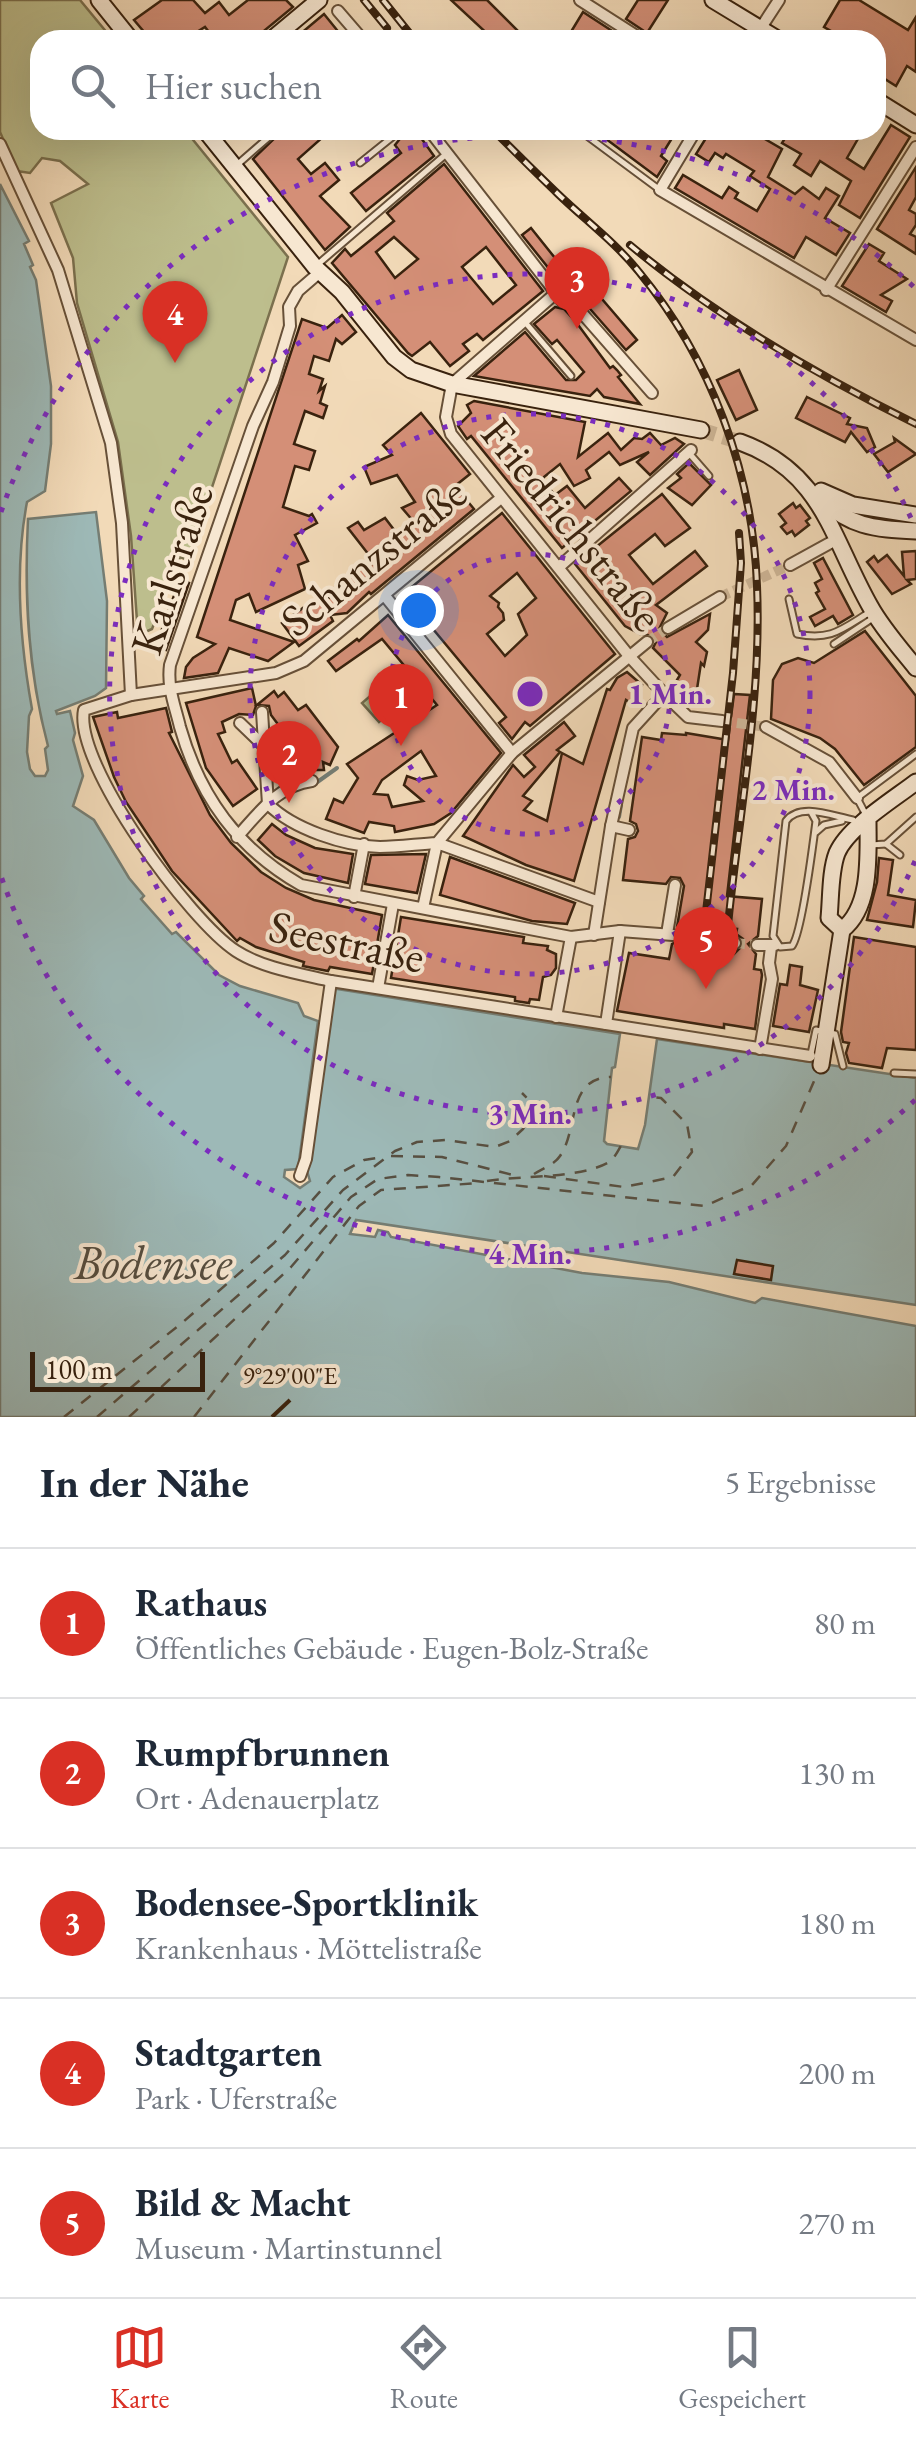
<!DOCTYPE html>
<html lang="de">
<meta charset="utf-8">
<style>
body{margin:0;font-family:"EB Garamond",serif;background:#f2f2f3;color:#1f2937}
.scale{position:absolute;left:30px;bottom:25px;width:175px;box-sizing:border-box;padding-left:10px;border:5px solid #39220e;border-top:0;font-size:28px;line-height:35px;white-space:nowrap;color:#39220e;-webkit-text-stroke:8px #f7e7d1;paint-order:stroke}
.you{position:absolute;left:418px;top:610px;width:35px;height:35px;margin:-25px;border:8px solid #fff;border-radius:50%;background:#1a73e8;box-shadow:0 0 0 15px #1a73e833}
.badge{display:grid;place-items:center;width:65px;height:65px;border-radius:50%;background:#d93025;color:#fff;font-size:32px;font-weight:700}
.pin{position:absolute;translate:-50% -82px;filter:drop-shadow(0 2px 5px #0008)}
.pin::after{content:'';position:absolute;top:52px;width:35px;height:30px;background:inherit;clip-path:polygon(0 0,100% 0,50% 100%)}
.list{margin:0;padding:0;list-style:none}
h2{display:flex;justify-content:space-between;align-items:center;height:130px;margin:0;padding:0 40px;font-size:42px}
h2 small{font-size:32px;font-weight:400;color:#747a83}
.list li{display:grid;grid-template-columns:65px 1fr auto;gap:30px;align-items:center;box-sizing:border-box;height:150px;padding:0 40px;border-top:2px solid #e0e1e3}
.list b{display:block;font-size:38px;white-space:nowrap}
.list p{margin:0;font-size:32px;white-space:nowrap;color:#747a83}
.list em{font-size:32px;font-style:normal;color:#747a83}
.icon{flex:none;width:55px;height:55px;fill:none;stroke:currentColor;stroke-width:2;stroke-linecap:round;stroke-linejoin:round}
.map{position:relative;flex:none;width:916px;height:1417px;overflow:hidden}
.search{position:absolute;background:#fff;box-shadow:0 10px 40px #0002;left:30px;right:30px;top:30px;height:110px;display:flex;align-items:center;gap:25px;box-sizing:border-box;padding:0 35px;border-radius:30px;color:#747a83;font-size:38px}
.sheet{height:880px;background:#fff}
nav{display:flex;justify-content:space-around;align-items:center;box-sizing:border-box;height:140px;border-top:2px solid #e0e1e3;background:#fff;font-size:28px;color:#747a83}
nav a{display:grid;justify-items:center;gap:5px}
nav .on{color:#d93025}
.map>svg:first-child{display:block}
.green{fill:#bdbe8d;stroke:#7b704e;stroke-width:2.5}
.water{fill:#9db9b7;stroke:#757d73;stroke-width:2.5}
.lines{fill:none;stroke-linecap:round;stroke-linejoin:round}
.stream{stroke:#757d73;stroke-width:4}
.ferry{stroke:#574f41;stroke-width:2.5;stroke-dasharray:12 10;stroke-linecap:butt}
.building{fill:#d48f77;stroke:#39220e;stroke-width:2.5;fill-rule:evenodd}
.street-tunnel{stroke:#cdb596;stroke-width:10;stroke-dasharray:10 5;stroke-linecap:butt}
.secondary-tunnel{stroke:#cdb596;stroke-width:15;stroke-dasharray:15 8;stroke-linecap:butt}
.lane-casing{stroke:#675038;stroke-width:9}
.street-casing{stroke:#675038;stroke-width:14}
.secondary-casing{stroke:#39220e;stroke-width:19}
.lane{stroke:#f7e7d1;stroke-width:5}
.street{stroke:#f7e7d1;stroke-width:10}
.secondary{stroke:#f7e7d1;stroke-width:15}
.rail-casing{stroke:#39220e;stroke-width:8}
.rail{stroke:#f7e7d1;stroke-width:4;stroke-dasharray:11;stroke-linecap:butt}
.ticks{fill:none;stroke:#39220e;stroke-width:4}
.ring{fill:none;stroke:#7b2cbf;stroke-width:5;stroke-dasharray:5 10}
.labels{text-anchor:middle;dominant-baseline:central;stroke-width:8;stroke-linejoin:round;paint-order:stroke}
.street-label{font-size:45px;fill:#39220e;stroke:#f7e7d1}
.water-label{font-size:48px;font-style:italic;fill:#574f41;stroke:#f7e7d1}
.ticks-label{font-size:25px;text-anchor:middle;fill:#39220e;stroke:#f7e7d1;stroke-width:8;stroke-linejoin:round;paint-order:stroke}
.centre{fill:#7b2cbf;stroke:#f7e7d1;stroke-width:5}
.ring-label{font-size:30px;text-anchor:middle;font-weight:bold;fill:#7b2cbf;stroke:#f7e7d1;stroke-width:8;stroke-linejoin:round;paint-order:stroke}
</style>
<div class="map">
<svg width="916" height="1417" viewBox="0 0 916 1417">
<rect width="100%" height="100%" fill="#f2dab8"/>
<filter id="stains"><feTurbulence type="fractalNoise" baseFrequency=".002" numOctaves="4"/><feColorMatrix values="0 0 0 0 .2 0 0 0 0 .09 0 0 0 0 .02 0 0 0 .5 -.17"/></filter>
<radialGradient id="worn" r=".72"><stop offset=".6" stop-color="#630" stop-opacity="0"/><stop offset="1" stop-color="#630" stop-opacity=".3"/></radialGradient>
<g class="green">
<polygon points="0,0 80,0 113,40 40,40 40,130 185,130 288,257 188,560 180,557 152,629 143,633 143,625 137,621 131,536 118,442 77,303 73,258 51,203 88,184 60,161 42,158 30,173 17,171 0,132"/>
<polygon points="399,673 415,691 379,722 362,703 383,685 389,691 397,684 393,678"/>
</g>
<path class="water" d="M0,184L29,241L24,244L33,265L30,267L36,280L51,386V444L45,491L27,502C14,570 20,642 32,709L29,716L27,752L30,769L35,776H45L48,770L45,749L48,746C28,671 24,597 28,519L96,512L107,601L106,688L95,696L56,711L57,714L70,711L75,733L73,740L83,776L73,806L94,820L129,878L144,896L141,899L172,934L176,932L219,975L240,986L298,1003L304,1016L318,1021L298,1169L285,1170L284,1177L300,1188L310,1181L307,1171L331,988L620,1034L615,1067L612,1068L604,1141L607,1144L638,1149L645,1125L657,1039L916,1078V1305L356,1220L350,1234L375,1237L378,1230L388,1232L391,1237L582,1273L669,1282L755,1303L762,1298L916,1326V1417H0Z"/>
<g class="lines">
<g class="stream">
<polyline points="316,783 337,768"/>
<polyline points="619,817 621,805"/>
</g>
<g class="ferry">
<polyline points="391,1156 442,1157 517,1176"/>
<path d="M534,1174C542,1169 555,1164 560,1156C579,1129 566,1078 611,1077"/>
<polyline points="544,1176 624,1187 673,1177 692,1152 687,1124 661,1098 650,1097"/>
<path d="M487,1181C522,1175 580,1179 609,1162C615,1158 619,1149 623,1142"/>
<polyline points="64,1417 183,1322 274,1243 333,1177 364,1160 383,1157"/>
<polyline points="97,1417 285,1255 343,1190 395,1151 417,1142 446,1140 495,1147 510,1141 523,1129 531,1116 531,1102 522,1093"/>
<polyline points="129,1417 291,1267 351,1197 378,1179 408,1175 439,1177 705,1206 752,1185 786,1146 818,1072"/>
<polyline points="194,1417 359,1206 381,1190 479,1183"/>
</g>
</g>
<g class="building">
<polygon points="162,0 193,0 205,13 219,2 229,15 248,0 286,0 293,7 253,40 215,40 205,27 184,40 151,40 134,20"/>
<polygon points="451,0 487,0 527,40 494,40"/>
<polygon points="638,0 668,0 647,33 626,19"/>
<polygon points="840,0 859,0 908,30 916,17 916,72 907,66 896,86 877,74 884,63 876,58 876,40 847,40 824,27"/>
<polygon points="583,12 626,40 566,40"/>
<polygon points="324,14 341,35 335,40 293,40"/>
<polygon points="891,125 910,137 860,218 839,205 851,181 820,161 811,176 794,165 801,154 782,143 790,130 863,130 847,158 864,169"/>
<polygon points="283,130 317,130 323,137 298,159 311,174 325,163 339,180 320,196 350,227 325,250 253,159"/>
<polygon points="407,130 414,130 419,135 434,156 366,211 351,193 401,153 395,145"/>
<polygon points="594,130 677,130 661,156 667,161 657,177"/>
<polygon points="711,130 758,130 765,139 782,149 768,177 795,194 803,187 819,199 826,188 839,196 825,218 850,233 836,255 806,237 794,258 675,188 683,175 722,198 729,187 738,193 735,198 757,211 770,189 750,176 754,171 726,154 723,158 715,153 709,162 696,154"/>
<path d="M444,164L543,291L483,340L477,334L463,344L469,351L450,366L430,342L412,356L408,353L332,263L345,249L351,256L394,221L387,213ZM394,237L418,259L395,278L376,252ZM486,247L516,285L493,304L462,267Z"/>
<polygon points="916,167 916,197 909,210 916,214 916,225 910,234 916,237 916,254 877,229"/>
<polygon points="531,228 571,278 562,285 522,235"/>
<polygon points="869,244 884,253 879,261 907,279 881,295 892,301 886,312 842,286"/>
<polygon points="596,292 637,340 626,350 584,302"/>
<polygon points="555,307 564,309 576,322 610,368 613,366 617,370 621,375 618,377 640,404 604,397 597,389 590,396 474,376 525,332 566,380 576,380 584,372 557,340 552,344 534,324"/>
<polygon points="342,315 356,332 342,344 336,339 329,361 314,356 309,374 323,379 319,391 325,386 320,403 327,406 323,418 305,411 294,444 315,451 309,470 295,466 283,507 309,516 312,514 317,523 295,535 308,561 298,565 305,589 256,612 249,594 236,600 230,620 294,642 268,661 229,648 218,673 184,678 186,667 193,658 215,644 197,637 302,319 327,328"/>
<polygon points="739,370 757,410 736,420 717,380"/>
<polygon points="807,397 850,418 847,424 867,428 875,447 867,452 851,432 845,442 796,418"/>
<polygon points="474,401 585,422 578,457 608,433 621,450 634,438 642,439 650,433 661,445 675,438 684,444 650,475 637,462 649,452 620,465 609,452 586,470 590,478 574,486 560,464 544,477 543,481 555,495 567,486 585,508 619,478 631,491 562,548 471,436 467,439 458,426 471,413 467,405"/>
<polygon points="421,413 470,474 455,486 474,509 371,594 369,592 347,613 330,615 333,621 299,646 282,623 303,608 306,611 315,603 322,604 336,592 333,589 364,564 376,564 348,528 358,522 364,530 385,518 398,535 414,522 402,508 415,502 397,475 371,484 364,467 392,455 383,445"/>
<polygon points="894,438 916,454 888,472 874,454 895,442"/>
<polygon points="689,463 711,485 692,505 668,488 681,478 677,474"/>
<polygon points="662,494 690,528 665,546 655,534 629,555 653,584 695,551 707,566 656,605 667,613 659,629 667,637 710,614 708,630 696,642 707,652 704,666 701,663 695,702 684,700 677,680 680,675 653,648 656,642 653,636 643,634 646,629 640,634 625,626 575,564"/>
<polygon points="793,503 796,508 800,505 810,518 806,521 809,525 795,536 792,531 787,534 781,527 786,523 779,514"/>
<path d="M502,513L615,654L530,726L525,722L512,739L499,723L506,717L418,611L414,614L402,595ZM517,573L536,598L518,614L527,635L505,656L487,634L504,620L503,613L498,607L499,603L490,596Z"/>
<polygon points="916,551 916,579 907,580 911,584 892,594 867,562 874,556 878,562 887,555 904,576 902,552"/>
<polygon points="823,558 853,615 838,624 833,616 815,626 810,617 825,609 816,593 819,591 815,583 822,579 814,563"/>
<polygon points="180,579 189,583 166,650 156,647 163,626 162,618 167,615"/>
<path d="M388,615L501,753L451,813L434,824L395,832L394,826L369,822L364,833L326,819L334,799L343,803L358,778L347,764L437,705L382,639L336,671L328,661L357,639L359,641ZM421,751L436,776L418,780L407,776L404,785L423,801L392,807L388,795L374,794L382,780Z"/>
<polygon points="865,631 916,696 916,747 864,785 835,749 820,738 771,719 773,680 782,664 798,658 814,663"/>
<polygon points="627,672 642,685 631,703 626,700 574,881 526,865 463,836 513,765 524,777 535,767 524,755 564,722 575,736 557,750 560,752 523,796 532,801 524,810 547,821 562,753 583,764 607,689 610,690 617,678"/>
<polygon points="252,688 256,706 253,715 239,714 222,722 225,732 218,734 232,763 237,760 257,789 233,806 206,768 186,703"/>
<polygon points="274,691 278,697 284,692 298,710 306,705 338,747 330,765 323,762 324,770 315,770 304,759 271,715 269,706 257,705"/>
<polygon points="734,694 750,695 727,896 762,899 758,936 748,944 756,954 754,969 761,970 762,975 755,1029 724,1024 724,1028 617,1011 629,953 669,959 672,944 681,939 688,947 734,954 743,945 743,939 736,934 737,929 690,926 681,933 677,927 684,886 680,878 671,877 666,884 623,880 628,839 635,837 638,831 636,824 630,821 642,737 661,740 662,733 686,735 686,733 728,740"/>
<polygon points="166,708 172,732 169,733 210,815 231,843 261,872 286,888 314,900 382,915 372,974 330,967 328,971 303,966 304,962 256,947 240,938 237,941 172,871 126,802 114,777 93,717 117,712 118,718"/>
<polygon points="272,824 286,835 315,848 353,854 348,883 304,873 275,856 258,840"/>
<polygon points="426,854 417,893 365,884 371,855"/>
<polygon points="450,857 575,903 567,924 532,921 440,895"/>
<polygon points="879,858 893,860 888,895 916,900 913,927 867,920 877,882"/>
<polygon points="401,917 524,937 523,943 548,946 547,950 556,954 556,968 551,975 543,977 539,1000 530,999 529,1003 515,1001 515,997 391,978"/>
<polygon points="854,937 916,947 916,1050 887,1048 882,1068 849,1063 846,1053 849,1043 843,1042 841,1032"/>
<polygon points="790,965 802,967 800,985 818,990 809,1032 773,1026 780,984 787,985"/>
<polygon points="737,1260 773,1266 771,1280 734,1274"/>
</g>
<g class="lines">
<g class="street-tunnel">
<polyline points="720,597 790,565"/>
<polyline points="647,642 668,628"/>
<polyline points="722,721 766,727"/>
<polyline points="735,943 757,945"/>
</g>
<polyline class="secondary-tunnel" points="701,430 740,442"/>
<g class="lane-casing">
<g id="lane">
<polyline points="579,130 660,190"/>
<polyline points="360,163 401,130"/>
<polyline points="238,164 277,130"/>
<polyline points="317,265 445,155"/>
<polyline points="567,296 581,284"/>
<polyline points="524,321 571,376"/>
<polyline points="689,453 709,476"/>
<path d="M789,599L797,634C831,641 842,629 870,612"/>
<polyline points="834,644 873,618"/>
<path d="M811,812L816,821C813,844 802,933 792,946L780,947L773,936L786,821C800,802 832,816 853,820"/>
<polyline points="866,815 857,798 916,754"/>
<polyline points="816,832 824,825 842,821"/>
<polyline points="886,844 900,855"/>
<polyline points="871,845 886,844 916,817"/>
<polyline points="811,1054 816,1030 835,1034 843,1066"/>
<polyline points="894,1073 916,1074"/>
</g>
</g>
<g class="street-casing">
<g id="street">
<polyline points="580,0 641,39"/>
<polyline points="338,11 363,40"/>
<polyline points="753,40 779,0"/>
<polyline points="429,130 556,293 562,301 567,296 652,393"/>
<polyline points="696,130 660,190 916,340"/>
<polyline points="0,144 58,270 111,443 122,523 131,695"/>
<path d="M320,272L298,291L289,307L290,326L273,382L253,426L170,665C167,687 175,706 180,727C200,797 238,849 301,885L571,937L620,931L673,935"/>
<polyline points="826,290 916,147"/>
<polyline points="556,293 452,384 446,417 451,434 629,656 664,694 688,717 722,721"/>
<path d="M501,498L304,661L276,673L131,695L84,710C73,764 191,922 236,951C262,968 301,974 331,981L810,1056"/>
<polyline points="790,565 830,543"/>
<polyline points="559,567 691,450"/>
<polyline points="385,596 512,753"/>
<polyline points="668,628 720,597"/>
<path d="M262,712L268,804C293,829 344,846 380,847C399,847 418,844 437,843L512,753L647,642"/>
<polyline points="240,723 265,747 311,781"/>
<polyline points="766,727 829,762 857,798"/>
<polyline points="611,826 629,830"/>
<path d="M237,837C258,814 278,785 312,781"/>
<polyline points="354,897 364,844"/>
<polyline points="423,908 437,843 599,902"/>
<polyline points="667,934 675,885"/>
<polyline points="594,935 611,826 633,728 664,694"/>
<polyline points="689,937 735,943"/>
<polyline points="757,945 775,945"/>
<polyline points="378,988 393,904"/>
<polyline points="556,1017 571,937"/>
<polyline points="606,1024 620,931"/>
<polyline points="760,1049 772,979 769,963 771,947"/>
<polyline points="300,1176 306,1159 331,981"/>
</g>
</g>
<g class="secondary-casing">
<g id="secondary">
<polyline points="99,0 131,40"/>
<polyline points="713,0 779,40"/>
<polyline points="271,40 319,0"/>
<polyline points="876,100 916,125"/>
<polyline points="205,130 315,267 342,292 394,357 411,370 452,384 701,430"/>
<path d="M740,442C823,472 831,537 870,606C882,628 900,648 916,668"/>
<polyline points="821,491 853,505 916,515"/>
<path d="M817,495C848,527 874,529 916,531"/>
<path d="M868,820C868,855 872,907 842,930L829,918C831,898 830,871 837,853C848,827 894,799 916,782"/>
<polyline points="821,1065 842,930"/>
</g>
</g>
<use href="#lane" class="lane"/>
<use href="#street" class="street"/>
<use href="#secondary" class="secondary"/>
<g class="rail-casing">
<g id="rail">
<polyline points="364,0 387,28"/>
<polyline points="383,0 415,40"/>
<path d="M493,130C514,151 536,173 558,194C585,220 616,243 639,272C711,359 753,473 757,586C762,698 739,813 728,925"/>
<path d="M630,245C717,317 815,374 916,424"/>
<polyline points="705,921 733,673 741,563 739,533"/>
</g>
</g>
<use href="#rail" class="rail"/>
</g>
<path class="ticks" d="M272,1417L290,1400"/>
<g class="ring">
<circle cx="530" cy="694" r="140"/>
<circle cx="530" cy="694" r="280"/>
<path d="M915 861A420 420 0 1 1 915 527"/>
<path d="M915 1100A560 560 0 0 1 1 876M1 512A560 560 0 0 1 915 288"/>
</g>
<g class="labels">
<g class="street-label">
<text transform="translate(573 524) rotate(51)">Friedrichstraße</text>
<text transform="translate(373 556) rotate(-39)">Schanzstraße</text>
<text transform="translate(171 569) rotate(-72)">Karlstraße</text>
<text transform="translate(347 941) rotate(12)">Seestraße</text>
</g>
<g class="water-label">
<text x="153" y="1262">Bodensee</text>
</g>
</g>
<g class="ticks-label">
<text x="290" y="1384">9°29'00"E</text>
</g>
<circle cx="530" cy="694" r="15" class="centre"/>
<g class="ring-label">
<text x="670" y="704">1 Min.</text>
<text x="793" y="800">2 Min.</text>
<text x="530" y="1124">3 Min.</text>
<text x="530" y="1264">4 Min.</text>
</g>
<rect width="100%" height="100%" filter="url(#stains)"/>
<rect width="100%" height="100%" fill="url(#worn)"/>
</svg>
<div class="scale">100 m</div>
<div class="you"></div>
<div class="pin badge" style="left:401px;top:746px">1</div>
<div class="pin badge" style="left:289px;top:803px">2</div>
<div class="pin badge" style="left:577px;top:329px">3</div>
<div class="pin badge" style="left:175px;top:363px">4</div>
<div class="pin badge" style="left:706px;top:989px">5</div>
<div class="search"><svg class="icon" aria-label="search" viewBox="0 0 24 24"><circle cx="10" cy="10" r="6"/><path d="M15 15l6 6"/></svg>Hier suchen</div>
</div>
<section class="sheet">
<h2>In der Nähe<small>5 Ergebnisse</small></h2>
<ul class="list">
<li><span class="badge">1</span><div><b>Rathaus</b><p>Öffentliches Gebäude · Eugen-Bolz-Straße</p></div><em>80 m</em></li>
<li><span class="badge">2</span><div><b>Rumpfbrunnen</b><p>Ort · Adenauerplatz</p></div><em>130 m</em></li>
<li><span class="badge">3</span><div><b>Bodensee-Sportklinik</b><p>Krankenhaus · Möttelistraße</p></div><em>180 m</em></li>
<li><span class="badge">4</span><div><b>Stadtgarten</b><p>Park · Uferstraße</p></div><em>200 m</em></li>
<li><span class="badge">5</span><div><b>Bild &amp; Macht</b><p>Museum · Martinstunnel</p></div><em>270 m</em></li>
</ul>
</section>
<nav>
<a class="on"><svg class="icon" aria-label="map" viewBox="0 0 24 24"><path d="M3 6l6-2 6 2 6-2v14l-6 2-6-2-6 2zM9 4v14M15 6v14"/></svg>Karte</a>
<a><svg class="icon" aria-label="directions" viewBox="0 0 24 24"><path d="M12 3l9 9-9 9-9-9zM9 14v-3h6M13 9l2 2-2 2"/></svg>Route</a>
<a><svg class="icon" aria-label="saved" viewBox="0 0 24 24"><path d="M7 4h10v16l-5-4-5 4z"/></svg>Gespeichert</a>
</nav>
